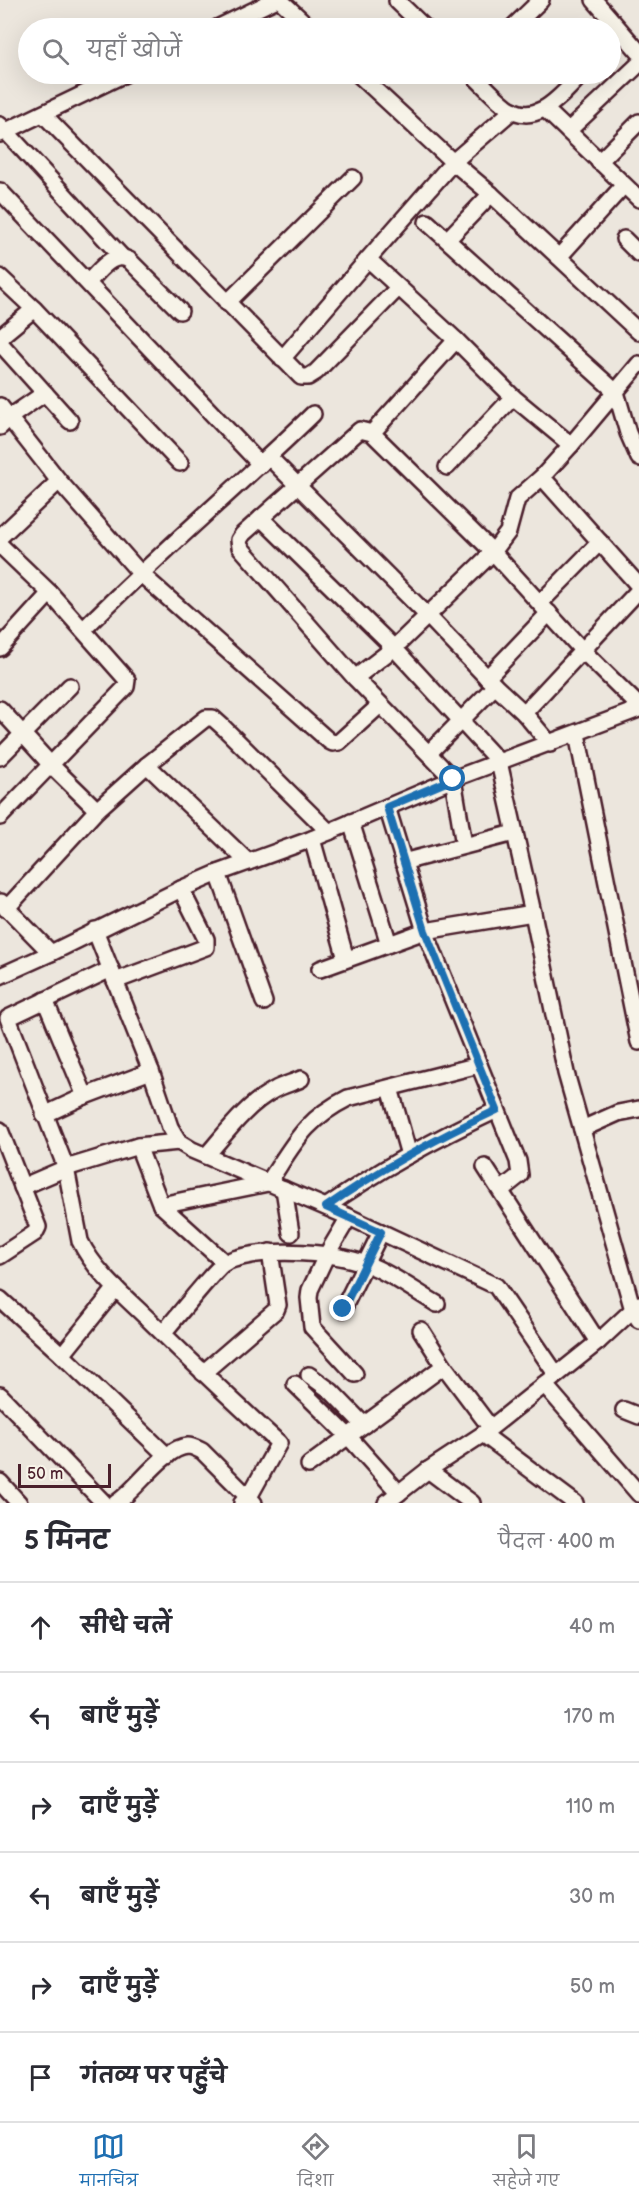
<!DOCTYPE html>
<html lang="hi">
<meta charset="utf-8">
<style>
body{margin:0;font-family:"Balsamiq Sans","Playpen Sans Deva",sans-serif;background:#f7f7f7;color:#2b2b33}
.scale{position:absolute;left:18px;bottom:15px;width:93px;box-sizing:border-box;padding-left:6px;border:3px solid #4a1f2b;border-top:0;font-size:16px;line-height:21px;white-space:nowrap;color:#4a1f2b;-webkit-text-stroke:4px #f7f3e8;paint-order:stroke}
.stop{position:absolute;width:18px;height:18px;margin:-14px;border:4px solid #1f6fb2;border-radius:50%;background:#fff}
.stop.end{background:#1f6fb2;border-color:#fff;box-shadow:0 2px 6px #0008}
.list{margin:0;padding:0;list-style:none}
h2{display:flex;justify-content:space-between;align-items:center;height:78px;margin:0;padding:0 24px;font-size:26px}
h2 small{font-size:20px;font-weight:400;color:#7c7c81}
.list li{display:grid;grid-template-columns:39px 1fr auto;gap:18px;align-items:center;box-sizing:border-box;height:90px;padding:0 24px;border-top:2px solid #e1e1e2}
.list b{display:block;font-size:22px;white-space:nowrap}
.list em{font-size:20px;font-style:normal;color:#7c7c81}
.icon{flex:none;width:33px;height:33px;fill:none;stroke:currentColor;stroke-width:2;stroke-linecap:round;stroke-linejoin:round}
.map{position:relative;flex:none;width:639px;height:1503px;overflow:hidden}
.search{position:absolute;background:#fff;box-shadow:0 6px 24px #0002;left:18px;right:18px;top:18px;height:66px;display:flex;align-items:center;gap:15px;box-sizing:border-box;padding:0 21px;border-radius:33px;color:#7c7c81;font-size:22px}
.sheet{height:618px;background:#fff}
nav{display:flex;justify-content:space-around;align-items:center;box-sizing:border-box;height:84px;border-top:2px solid #e1e1e2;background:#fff;font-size:16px;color:#7c7c81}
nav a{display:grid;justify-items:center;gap:3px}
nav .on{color:#1f6fb2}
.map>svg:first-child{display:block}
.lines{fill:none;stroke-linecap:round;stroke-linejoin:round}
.minor-casing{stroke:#4a1f2b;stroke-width:20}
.minor{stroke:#f7f3e8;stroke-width:15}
.route{stroke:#1f6fb2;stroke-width:8}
</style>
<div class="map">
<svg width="639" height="1503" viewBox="0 0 639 1503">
<rect width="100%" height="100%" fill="#ece6dd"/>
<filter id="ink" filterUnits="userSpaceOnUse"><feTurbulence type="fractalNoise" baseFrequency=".0167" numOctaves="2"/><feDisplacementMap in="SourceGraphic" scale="12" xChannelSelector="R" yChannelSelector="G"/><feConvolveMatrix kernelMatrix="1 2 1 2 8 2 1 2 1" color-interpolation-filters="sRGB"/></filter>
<g filter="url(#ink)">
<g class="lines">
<g class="minor-casing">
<g id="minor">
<polyline points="280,0 310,28"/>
<polyline points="594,0 639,52"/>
<polyline points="397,1 425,28"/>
<polyline points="217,28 275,0"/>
<polyline points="512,28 541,0"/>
<polyline points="358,74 453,162 491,194 639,332"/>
<path d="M472,74C483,84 494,97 506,106C536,130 563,93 582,74"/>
<polyline points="545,109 639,199"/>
<polyline points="513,110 453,162 368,259 456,340 513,397 571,445"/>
<polyline points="43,114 301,377 308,377 316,372 398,288"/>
<polyline points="0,125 121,256"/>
<polyline points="568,131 639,64"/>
<polyline points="0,134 125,74"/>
<polyline points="599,162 639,122"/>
<polyline points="0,191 261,465"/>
<polyline points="427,222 616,392 628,433 639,458"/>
<polyline points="448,239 491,194"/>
<polyline points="624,239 639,254"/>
<polyline points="559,257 624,185"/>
<polyline points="0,277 34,309 180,463"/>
<path d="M88,282C100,271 112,251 129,260L180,311"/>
<polyline points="227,303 353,178"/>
<polyline points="0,337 34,309"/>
<polyline points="0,343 70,421"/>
<polyline points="282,359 368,259"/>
<polyline points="0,406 59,481 140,573 329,741 333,743 339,742 380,705"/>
<polyline points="0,427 10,417 45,393"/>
<polyline points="372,433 456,340"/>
<polyline points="269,457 428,616 495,686 524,713 550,744"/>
<polyline points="447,467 513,397"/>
<polyline points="542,477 639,586"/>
<polyline points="261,518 394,648 499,762 533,913 566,1073 633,1310 639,1320"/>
<polyline points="0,537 59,481"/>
<polyline points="0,545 50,593 127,680 126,687 0,817"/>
<polyline points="540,603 600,542"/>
<path d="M83,630C157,555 237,488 313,414"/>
<polyline points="0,648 50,593"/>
<polyline points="355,678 394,648 493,552 508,532 517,499 542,477 571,445 639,364"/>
<polyline points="487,678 549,613"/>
<polyline points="0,709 51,765 97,810"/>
<polyline points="524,713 639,590"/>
<polyline points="577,734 639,1042"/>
<polyline points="429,753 495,686"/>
<polyline points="0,757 70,686"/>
<polyline points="147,765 248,862"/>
<polyline points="387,807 425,931 518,1161 520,1175 501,1190"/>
<polyline points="351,822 389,944"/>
<polyline points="312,839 346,959"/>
<polyline points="464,845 453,779 355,678 240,547 239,540 243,534 360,430 372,433 493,552 583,651 639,706"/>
<polyline points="403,862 514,833"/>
<polyline points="218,873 264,1002"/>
<polyline points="1,902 51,953"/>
<polyline points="6,909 97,810 147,765 206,718 213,718 223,727 329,832"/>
<polyline points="95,930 151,1071 170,1127 179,1142 192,1150 349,1217 496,1286 556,1374"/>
<path d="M111,969L8,1018L66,1168L80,1241C96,1274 127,1298 152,1323C194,1364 236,1404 279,1443L249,1497L242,1503"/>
<polyline points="320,969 425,931 533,913"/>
<polyline points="0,976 51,953 181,889 218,873 312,839 453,779 639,709"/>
<polyline points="115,981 206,947 206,939 181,889"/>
<polyline points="45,1000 85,1096"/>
<polyline points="390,1088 409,1155"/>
<polyline points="44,1115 85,1096 151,1071"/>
<polyline points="582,1129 618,1113 639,1109"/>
<polyline points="0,1130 38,1227 35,1233 0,1256"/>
<polyline points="138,1146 161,1205 225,1263"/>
<path d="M206,1156C227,1132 246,1105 274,1090C283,1085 292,1083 301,1079"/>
<polyline points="485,1167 598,1342"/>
<polyline points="22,1187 66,1168 138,1146 179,1142"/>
<polyline points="284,1189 291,1233"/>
<path d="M161,1205L268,1183C294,1144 304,1120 348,1098L479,1065"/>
<path d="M326,1207C380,1169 437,1138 497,1110"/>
<polyline points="349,1217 327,1254 310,1290 309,1298 312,1327 355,1374"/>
<polyline points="0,1299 62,1355 167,1456"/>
<polyline points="343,1309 381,1232"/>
<polyline points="421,1330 444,1366 490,1427"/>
<path d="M163,1333C173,1322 217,1266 226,1262C264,1246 341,1251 378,1269C399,1279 418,1293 437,1304"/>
<polyline points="62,1355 116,1288"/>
<polyline points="203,1373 276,1310 278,1305 270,1252"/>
<polyline points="309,1375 331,1391 364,1425"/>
<polyline points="295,1384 348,1436 399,1493"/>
<polyline points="544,1384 639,1494"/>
<polyline points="0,1395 104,1503"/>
<polyline points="624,1410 639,1416"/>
<polyline points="483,1434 575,1503"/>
<polyline points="309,1465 444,1366"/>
<polyline points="428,1470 472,1503"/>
<polyline points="0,1482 19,1503"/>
<path d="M116,1503C136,1491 164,1447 188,1446C193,1446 197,1449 202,1451L254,1503"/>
<polyline points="386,1503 428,1470 483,1434 598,1342 639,1304"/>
</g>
</g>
<use href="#minor" class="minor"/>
</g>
</g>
<g class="lines" filter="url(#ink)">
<path class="route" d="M343,1309L381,1232L326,1207C380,1169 437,1138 497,1110L425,931L387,807L453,779"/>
</g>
</svg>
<div class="scale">50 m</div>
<div class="stop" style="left:453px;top:779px"></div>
<div class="stop end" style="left:343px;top:1309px"></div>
<div class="search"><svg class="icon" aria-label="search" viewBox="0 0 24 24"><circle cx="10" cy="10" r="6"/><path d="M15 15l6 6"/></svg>यहाँ खोजें</div>
</div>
<section class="sheet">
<h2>5 मिनट<small>पैदल · 400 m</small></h2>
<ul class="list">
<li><svg class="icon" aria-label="ahead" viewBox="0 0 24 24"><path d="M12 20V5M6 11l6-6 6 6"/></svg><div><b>सीधे चलें</b></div><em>40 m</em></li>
<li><svg class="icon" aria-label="left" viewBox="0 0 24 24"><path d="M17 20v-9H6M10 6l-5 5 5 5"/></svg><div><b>बाएँ मुड़ें</b></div><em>170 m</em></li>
<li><svg class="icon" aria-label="right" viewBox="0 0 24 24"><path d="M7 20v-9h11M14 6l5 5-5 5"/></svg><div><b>दाएँ मुड़ें</b></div><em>110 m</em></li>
<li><svg class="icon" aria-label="left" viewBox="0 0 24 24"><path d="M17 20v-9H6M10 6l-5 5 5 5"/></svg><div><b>बाएँ मुड़ें</b></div><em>30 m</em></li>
<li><svg class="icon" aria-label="right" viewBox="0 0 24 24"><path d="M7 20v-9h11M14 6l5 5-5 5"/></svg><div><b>दाएँ मुड़ें</b></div><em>50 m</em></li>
<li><svg class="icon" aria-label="arrive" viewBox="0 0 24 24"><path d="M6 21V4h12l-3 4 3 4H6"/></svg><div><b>गंतव्य पर पहुँचे</b></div></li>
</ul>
</section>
<nav>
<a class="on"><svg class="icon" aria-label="map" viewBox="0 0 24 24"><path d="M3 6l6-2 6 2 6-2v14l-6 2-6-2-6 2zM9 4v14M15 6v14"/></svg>मानचित्र</a>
<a><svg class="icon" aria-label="directions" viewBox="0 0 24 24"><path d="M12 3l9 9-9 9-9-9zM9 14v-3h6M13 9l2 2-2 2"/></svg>दिशा</a>
<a><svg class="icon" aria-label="saved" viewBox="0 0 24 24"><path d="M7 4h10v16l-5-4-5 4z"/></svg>सहेजे गए</a>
</nav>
